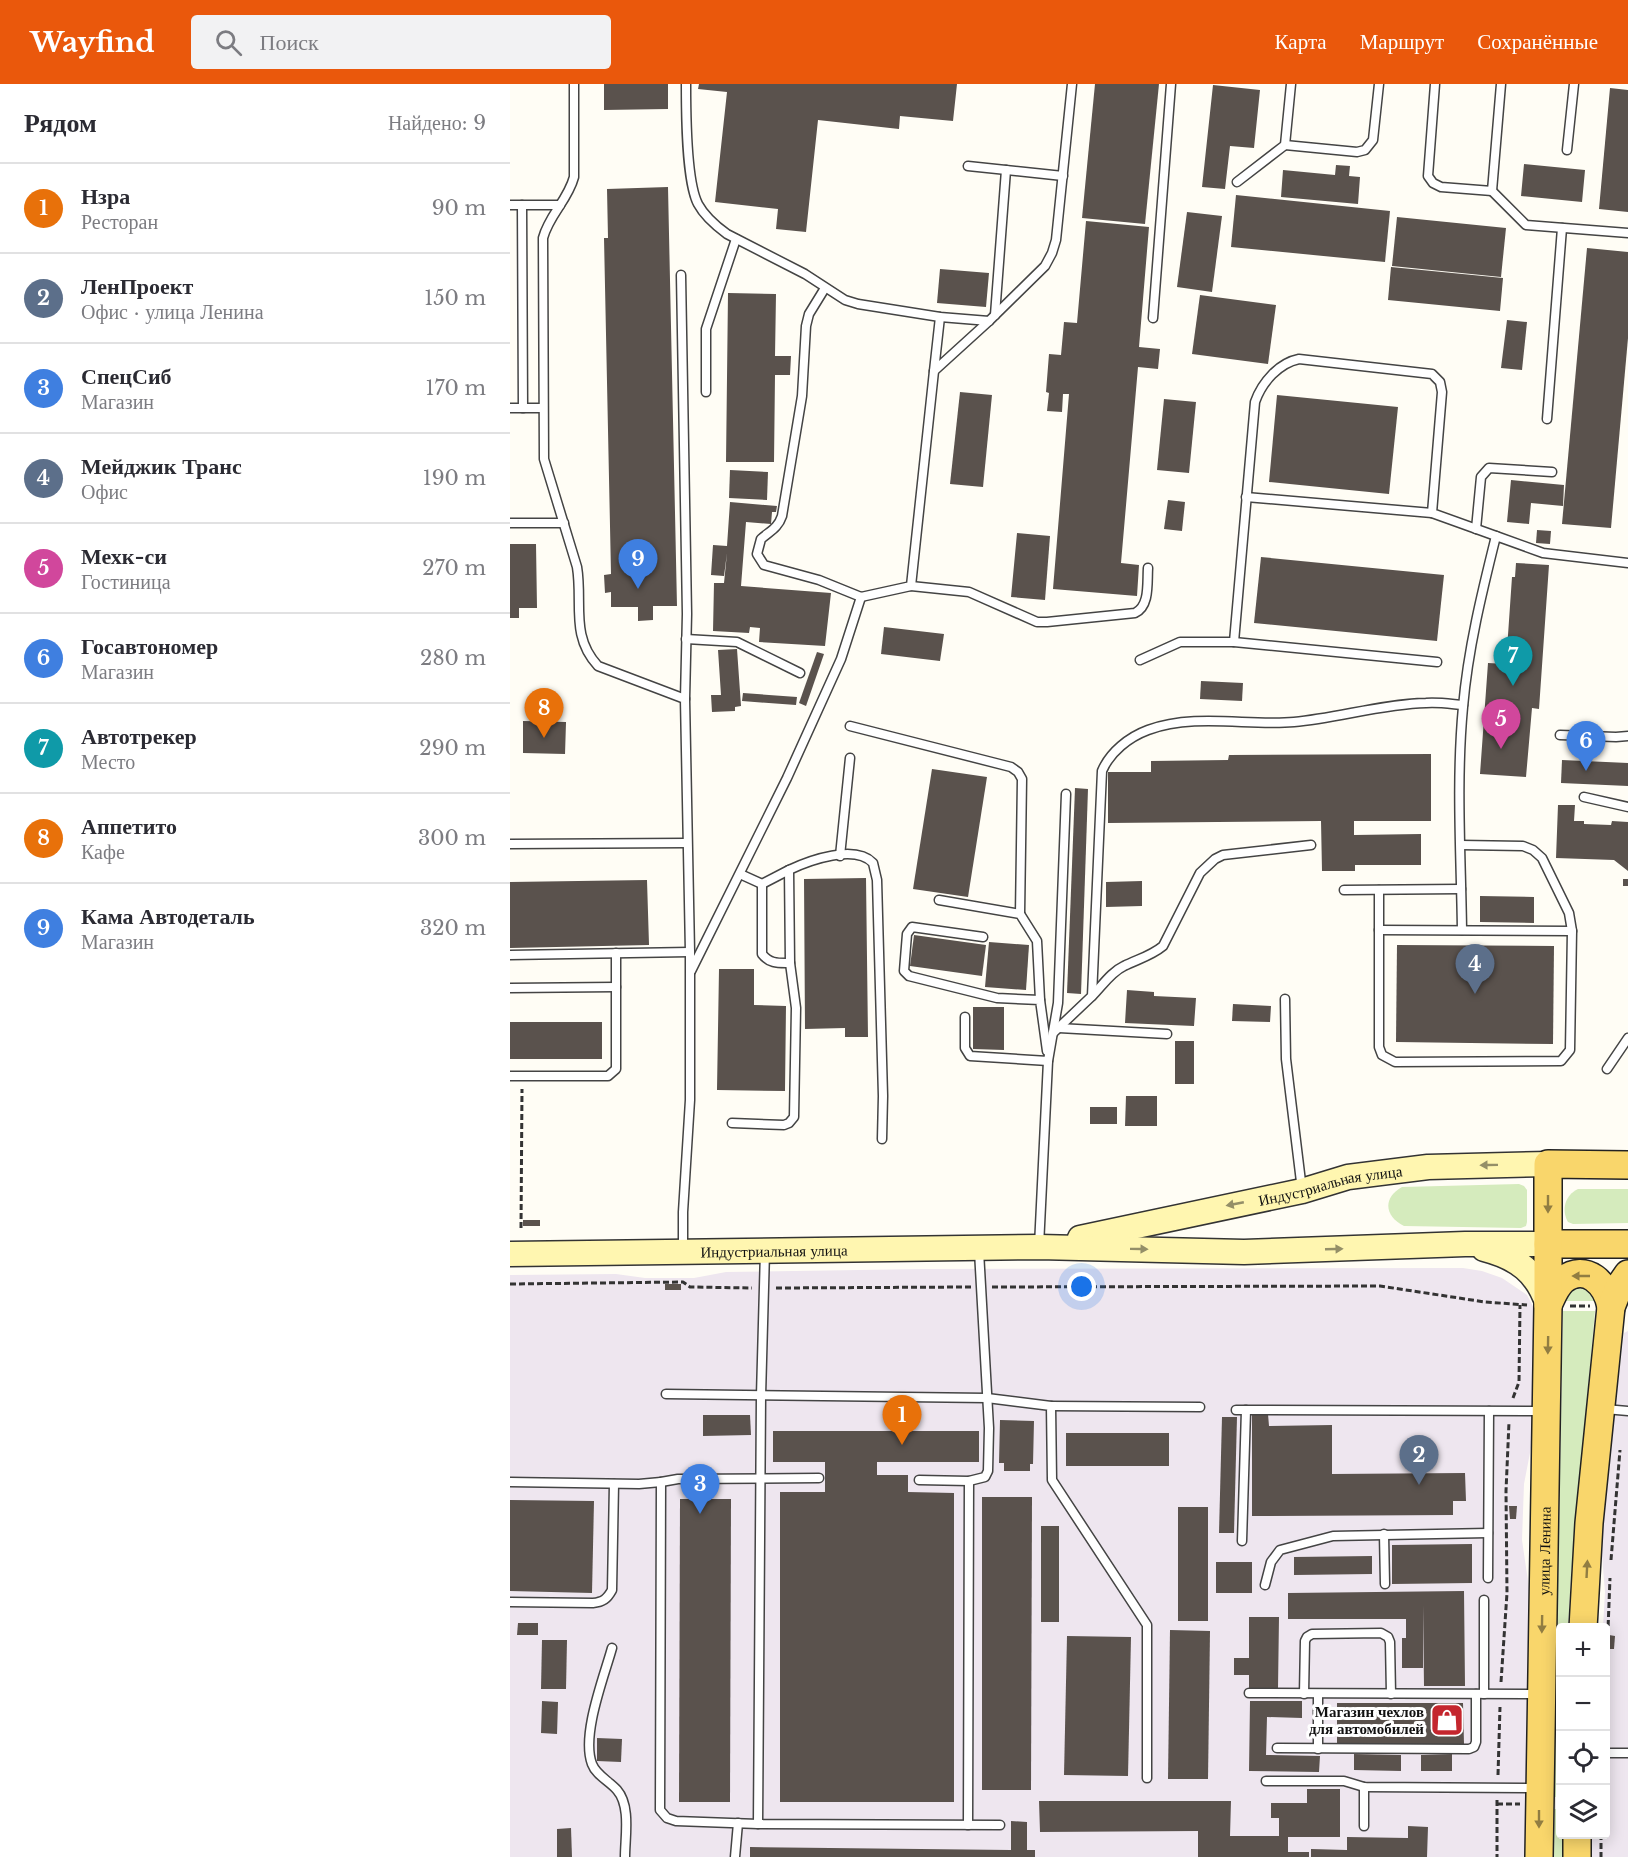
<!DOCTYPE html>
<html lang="ru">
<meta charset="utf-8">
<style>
body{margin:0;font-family:"Libre Baskerville",serif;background:#f2f2f3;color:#2b2b33}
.controls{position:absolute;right:18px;bottom:18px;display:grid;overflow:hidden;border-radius:6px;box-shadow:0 3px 15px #0003}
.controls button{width:54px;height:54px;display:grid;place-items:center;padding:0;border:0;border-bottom:2px solid #e1e1e2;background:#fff;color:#2b2b33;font:30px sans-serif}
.you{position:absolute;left:572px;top:1203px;width:21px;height:21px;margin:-15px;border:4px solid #fff;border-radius:50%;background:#1a73e8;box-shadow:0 0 0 9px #1a73e833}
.badge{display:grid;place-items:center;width:39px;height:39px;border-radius:50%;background:#ea580c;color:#fff;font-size:20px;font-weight:700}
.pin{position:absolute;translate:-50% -50px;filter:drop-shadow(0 2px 3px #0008)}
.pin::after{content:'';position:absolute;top:32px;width:21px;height:18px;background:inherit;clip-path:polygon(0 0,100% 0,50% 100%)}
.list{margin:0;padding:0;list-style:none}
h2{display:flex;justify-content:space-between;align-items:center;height:78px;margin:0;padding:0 24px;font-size:26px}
h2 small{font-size:20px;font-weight:400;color:#7c7c81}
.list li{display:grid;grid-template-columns:39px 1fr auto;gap:18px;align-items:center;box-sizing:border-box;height:90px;padding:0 24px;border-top:2px solid #e1e1e2}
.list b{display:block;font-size:22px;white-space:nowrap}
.list p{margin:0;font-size:20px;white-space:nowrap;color:#7c7c81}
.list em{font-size:20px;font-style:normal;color:#7c7c81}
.icon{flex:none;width:33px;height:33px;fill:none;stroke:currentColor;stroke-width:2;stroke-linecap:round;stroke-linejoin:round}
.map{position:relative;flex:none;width:1118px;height:1773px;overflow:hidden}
header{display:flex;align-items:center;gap:36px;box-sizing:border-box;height:84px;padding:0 30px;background:#ea580c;color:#fff}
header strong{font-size:28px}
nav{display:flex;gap:33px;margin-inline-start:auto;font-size:21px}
.search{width:420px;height:54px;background:#f2f2f3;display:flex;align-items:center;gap:15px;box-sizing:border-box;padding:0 21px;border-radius:6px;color:#7c7c81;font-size:22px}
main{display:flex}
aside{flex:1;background:#fff}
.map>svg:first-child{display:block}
.industrial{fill:#eee6ef}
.green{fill:#d5ebbd}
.building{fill:#5a524d}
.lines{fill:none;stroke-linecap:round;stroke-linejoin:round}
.service-casing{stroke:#444;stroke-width:11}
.secondary-casing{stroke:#333;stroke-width:27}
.primary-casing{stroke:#222;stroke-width:30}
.path{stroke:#333;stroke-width:3;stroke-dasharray:6 3;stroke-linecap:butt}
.service{stroke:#fff;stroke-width:8}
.secondary{stroke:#fff6b0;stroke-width:24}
.primary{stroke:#f9d66b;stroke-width:27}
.oneway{fill:#948f68}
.oneway2{fill:#917d42}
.labels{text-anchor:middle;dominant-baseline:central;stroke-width:6;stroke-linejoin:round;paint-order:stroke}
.street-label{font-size:15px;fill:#111;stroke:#fff}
.poi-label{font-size:15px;font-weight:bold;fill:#111;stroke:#fff;text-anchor:end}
</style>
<header>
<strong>Wayfind</strong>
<div class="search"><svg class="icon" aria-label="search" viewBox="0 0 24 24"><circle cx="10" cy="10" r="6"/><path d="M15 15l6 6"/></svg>Поиск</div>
<nav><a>Карта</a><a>Маршрут</a><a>Сохранённые</a></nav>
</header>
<main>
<aside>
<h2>Рядом<small>Найдено: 9</small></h2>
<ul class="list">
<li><span class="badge" style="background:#e8710a">1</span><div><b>Нзра</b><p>Ресторан</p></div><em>90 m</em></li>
<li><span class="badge" style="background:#5c6f8a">2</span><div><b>ЛенПроект</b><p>Офис · улица Ленина</p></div><em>150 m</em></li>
<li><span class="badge" style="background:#3f7fe0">3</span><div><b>СпецСиб</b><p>Магазин</p></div><em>170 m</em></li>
<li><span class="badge" style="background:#5c6f8a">4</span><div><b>Мейджик Транс</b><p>Офис</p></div><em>190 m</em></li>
<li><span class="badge" style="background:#d1479c">5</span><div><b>Мехк-си</b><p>Гостиница</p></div><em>270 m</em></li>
<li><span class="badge" style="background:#3f7fe0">6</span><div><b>Госавтономер</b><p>Магазин</p></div><em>280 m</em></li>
<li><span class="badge" style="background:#0f9aa8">7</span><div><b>Автотрекер</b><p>Место</p></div><em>290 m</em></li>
<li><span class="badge" style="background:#e8710a">8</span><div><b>Аппетито</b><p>Кафе</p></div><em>300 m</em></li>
<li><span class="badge" style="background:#3f7fe0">9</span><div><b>Кама Автодеталь</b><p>Магазин</p></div><em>320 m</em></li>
</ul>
</aside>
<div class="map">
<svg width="1118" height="1773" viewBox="0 0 1118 1773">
<rect width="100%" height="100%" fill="#fffdf5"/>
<g class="industrial">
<polygon points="953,1184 972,1187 992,1194 1017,1211 1024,1224 1026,1234 1023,1353 1014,1400 1012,1456 1019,1504 1016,1773 0,1773 0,1191 106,1190 135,1194 184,1194 216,1188 414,1185"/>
<polygon points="1118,1247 1118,1773 1081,1773 1081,1751 1096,1750 1096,1544 1093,1543 1095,1508 1091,1460 1102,1349 1114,1249"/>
</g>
<g class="green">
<path d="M1009,1100L1014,1102L1017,1106V1138L1016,1142L1011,1144L894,1142C875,1133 872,1114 892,1103Z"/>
<path d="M1068,1105H1118V1139L1063,1140L1058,1138C1051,1126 1055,1111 1068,1105Z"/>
<polygon points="1065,1203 1078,1203 1086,1217 1053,1217 1055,1209"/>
<polygon points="1053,1227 1085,1227 1061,1491 1058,1543 1050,1544 1050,1713 1044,1713"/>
<polygon points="1044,1725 1050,1725 1050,1750 1054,1751 1053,1773 1043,1773"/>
</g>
<g class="building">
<polygon points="94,0 158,0 158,25 94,26"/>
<polygon points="189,0 447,0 443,37 390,32 389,45 308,36 296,148 266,145 268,125 205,118 217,8 188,5"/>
<polygon points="585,0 649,0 635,140 572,134"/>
<polygon points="703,1 750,6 744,64 720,62 715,105 692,103"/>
<polygon points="1100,4 1118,6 1118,128 1089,125"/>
<polygon points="1014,80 1075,86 1072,118 1011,112"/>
<polygon points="826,81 840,82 839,92 850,93 848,120 771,113 773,86 825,91"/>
<polygon points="158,103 167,522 143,522 143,536 128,537 128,523 101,523 101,508 95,509 94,491 101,490 94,154 98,154 97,105"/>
<polygon points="726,111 880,127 875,178 721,163"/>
<polygon points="677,128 712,132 702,208 667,203"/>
<polygon points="887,133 996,144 991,193 882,182"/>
<polygon points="576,137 639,143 629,263 650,265 648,285 628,283 611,479 629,481 627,512 543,505 559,310 553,310 552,328 537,327 539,309 536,308 539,270 551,271 554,238 567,239"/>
<polygon points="1077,164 1118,168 1118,254 1101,444 1052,440"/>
<polygon points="881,183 993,194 990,227 878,216"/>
<polygon points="430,185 479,189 476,223 427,219"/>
<polygon points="218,209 266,210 265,272 281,272 280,291 265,291 264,378 216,378"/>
<polygon points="690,211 766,221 758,280 682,270"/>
<polygon points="997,236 1017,238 1012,286 991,284"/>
<polygon points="450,308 482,311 473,403 440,400"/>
<polygon points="767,311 888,323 879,410 759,398"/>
<polygon points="654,315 686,318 679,389 647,386"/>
<polygon points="220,386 258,388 257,416 219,414"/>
<polygon points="1001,396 1054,401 1053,422 1021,419 1019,440 997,438"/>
<polygon points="658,416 675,418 672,447 654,445"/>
<polygon points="220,418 267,422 266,428 262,428 261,440 236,438 231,502 321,509 315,562 249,558 250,544 240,543 239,549 203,547 204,499 214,499 217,469 214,492 201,491 203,461 217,462"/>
<polygon points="1027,446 1041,447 1040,460 1026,459"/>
<polygon points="507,449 540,452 535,516 501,513"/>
<polygon points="0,460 26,460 27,524 9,524 9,534 0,534"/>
<polygon points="751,473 934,491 927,557 744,539"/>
<polygon points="1006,479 1039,481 1029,625 1022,624 1016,693 970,690 978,579 996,580 1002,493 1005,493"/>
<polygon points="374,543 434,550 430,577 371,570"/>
<polygon points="227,565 231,622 225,623 225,627 202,628 201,611 211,611 208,566"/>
<polygon points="307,568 314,570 296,622 289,619"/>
<polygon points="691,597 733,599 732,617 690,615"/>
<polygon points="233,609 287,613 286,621 232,617"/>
<polygon points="13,637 56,638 55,670 13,669"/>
<polygon points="921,670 921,737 844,737 844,751 911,750 911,781 845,781 845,787 812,787 811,737 598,739 598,688 641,688 641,677 718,676 719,671"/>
<polygon points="1052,676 1118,679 1118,702 1051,699"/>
<polygon points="422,685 477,693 458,813 403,805"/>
<polygon points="565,704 578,705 571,910 557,909"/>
<polygon points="1048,721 1065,721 1064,737 1074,737 1074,740 1101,741 1102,737 1118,738 1118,787 1104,776 1046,774"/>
<polygon points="356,794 358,953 335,953 335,944 295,945 294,795"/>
<rect x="1113" y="795" width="5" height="7"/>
<polygon points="137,796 139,861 0,864 0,798"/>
<polygon points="632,797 632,822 596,823 596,798"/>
<polygon points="970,812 1024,813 1024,839 970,838"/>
<polygon points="404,851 476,861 472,892 400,882"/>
<polygon points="479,858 519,861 516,906 475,903"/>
<polygon points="887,861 1044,862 1043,960 886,958"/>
<polygon points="209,885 244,885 244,921 276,922 275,1007 207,1006"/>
<polygon points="617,906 644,908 644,912 686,914 684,942 615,939"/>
<polygon points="723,920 761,922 760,938 722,937"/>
<polygon points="463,923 494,923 494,966 463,965"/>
<rect x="0" y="938" width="92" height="37"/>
<rect x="665" y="957" width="19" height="43"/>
<polygon points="616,1012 647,1012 647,1042 615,1042"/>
<rect x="580" y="1023" width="27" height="17"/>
<rect x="13" y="1136" width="17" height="6"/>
<rect x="155" y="1200" width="16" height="6"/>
<polygon points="742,1330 758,1330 759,1342 822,1341 822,1390 955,1389 956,1417 943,1417 943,1431 742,1432"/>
<polygon points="193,1331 240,1331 241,1351 193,1352"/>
<polygon points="712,1333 727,1333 724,1449 709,1449"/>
<polygon points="490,1336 524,1337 523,1380 520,1380 520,1387 494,1387 494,1379 489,1379"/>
<polygon points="263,1347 469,1347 469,1378 367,1378 367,1391 398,1391 398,1408 444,1409 444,1718 270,1718 270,1408 315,1408 315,1378 263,1378"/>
<rect x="556" y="1349" width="103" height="33"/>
<polygon points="472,1413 522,1413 521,1706 472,1706"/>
<polygon points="170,1415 221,1415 220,1718 169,1718"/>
<polygon points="0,1416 84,1417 82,1509 0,1507"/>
<polygon points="999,1422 1007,1422 1006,1435 1000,1435"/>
<rect x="668" y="1423" width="30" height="114"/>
<rect x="531" y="1442" width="18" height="96"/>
<polygon points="962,1460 962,1499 882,1500 882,1461"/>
<polygon points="862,1472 862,1490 784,1491 784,1473"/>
<rect x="706" y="1478" width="36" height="31"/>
<polygon points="954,1507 955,1602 914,1602 913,1521 913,1584 892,1584 892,1554 896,1554 896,1535 778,1535 778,1509"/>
<polygon points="739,1533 769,1533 768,1604 739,1604 739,1591 724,1591 724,1574 739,1574"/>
<polygon points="8,1539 28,1539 28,1551 7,1551"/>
<polygon points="660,1546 700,1547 698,1695 658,1695"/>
<polygon points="1099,1551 1105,1552 1104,1565 1098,1565"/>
<polygon points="557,1552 621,1553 618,1692 554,1691"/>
<polygon points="32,1556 57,1556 56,1605 31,1605"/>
<polygon points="32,1617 48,1618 47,1650 31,1649"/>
<polygon points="740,1617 792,1617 792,1634 757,1633 756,1671 810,1672 809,1688 739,1687"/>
<polygon points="827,1619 953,1619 954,1660 827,1661"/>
<polygon points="87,1654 112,1655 111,1678 87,1677"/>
<polygon points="844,1670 891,1671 891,1687 844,1686"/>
<polygon points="942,1670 942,1687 911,1687 911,1671"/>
<polygon points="797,1705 830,1705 830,1753 778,1753 778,1768 799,1768 799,1773 688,1773 688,1747 530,1748 529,1717 721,1717 720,1752 769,1752 769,1734 761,1734 761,1719 797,1719"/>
<polygon points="501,1737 517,1738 517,1766 525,1766 525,1773 240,1773 240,1763 501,1766"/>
<polygon points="898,1742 918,1743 917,1773 801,1773 801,1765 837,1766 837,1753 898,1754"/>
<polygon points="61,1744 62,1773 47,1773 47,1745"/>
</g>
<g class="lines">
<g class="service-casing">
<g id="service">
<path d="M64,0V93C58,116 39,131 33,154L34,375L67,483C73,519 60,552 88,582L175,615L180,868V1016L173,1128V1166"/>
<path d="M176,0C176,28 176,97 188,120C195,133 206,142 217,150L295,190L335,216L348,220L430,233L479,237"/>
<polyline points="925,0 918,92 923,99 931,103 982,107 991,0"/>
<polyline points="775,61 847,68 855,66 863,56 869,0"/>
<polyline points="1057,66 1064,0"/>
<polyline points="458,82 553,92"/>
<polyline points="727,98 775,61 781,0"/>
<polyline points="982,107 1016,141 1118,149"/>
<polyline points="0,121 50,121"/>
<polyline points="12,121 13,324 33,324"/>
<polyline points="171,191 177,530 175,615"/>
<path d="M315,204L299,230L296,242L292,312L272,432C268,444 260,447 251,455L247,470L254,481L309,496L351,513L401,502L424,287L479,237L535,182L542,169L546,156L562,0"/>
<polyline points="485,231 496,86"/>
<polyline points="643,234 661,0"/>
<polyline points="424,287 430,233"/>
<polyline points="196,308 196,245 226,155"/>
<polyline points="0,324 13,324"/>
<polyline points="1037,335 1052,144"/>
<polyline points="736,413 922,429"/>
<polyline points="0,439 54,439"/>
<polyline points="966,445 971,393 979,384 1042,388"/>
<path d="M401,502L459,508L527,538H537L625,529C640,522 637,499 638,484"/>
<polyline points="176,555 227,558 290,589"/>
<polyline points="724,558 927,578"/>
<path d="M630,576L670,558H724L745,318C752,298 769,279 789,275L922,290L930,298L932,308L922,429L986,452"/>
<polyline points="340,642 501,683 508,688 512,695 510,830"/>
<polyline points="1050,651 1106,653 1118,652"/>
<polyline points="1074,713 1118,723"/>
<polyline points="0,760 177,759"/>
<polyline points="330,772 340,674"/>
<polyline points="230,790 252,800 279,786"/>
<path d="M252,800V870C260,880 268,879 280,879"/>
<polyline points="834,806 951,805"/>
<polyline points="869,806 869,963 872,971 885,978 1051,977 1060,966 1062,847 1059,829 1032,774 1023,766 1013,762 951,761"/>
<polyline points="429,816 510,830 527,857 530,916"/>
<polyline points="869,846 1062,847"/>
<path d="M952,846C951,772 946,697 953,623C958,565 972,508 986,452L1033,469L1118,479"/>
<polyline points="473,853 402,843 397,850 394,887 399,892 487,914 530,916 537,967"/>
<polyline points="0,871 180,868"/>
<polyline points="181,887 277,694 331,575 351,513"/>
<polyline points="0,904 106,903"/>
<path d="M582,912C592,902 601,888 614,882C628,875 641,872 653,862L690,789L705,775L713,771L801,761"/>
<polyline points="775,915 776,975 792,1106"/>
<polyline points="455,933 455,964 460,972 538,977"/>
<polyline points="549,944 657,950"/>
<path d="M543,949L582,912L592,687C600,668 619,653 638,646C685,629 737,642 784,638C828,634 872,620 916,619C928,618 941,620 953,621"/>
<polyline points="1097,985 1118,954"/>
<polyline points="0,992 98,992 106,985 106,869"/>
<path d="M222,1039L274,1041L279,1039L284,1033L286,924L280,879L279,786C300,776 345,760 363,779L367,796L373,1012L372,1055"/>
<polyline points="529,1162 538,977 548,919 556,710"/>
<polyline points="255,1167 251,1312 248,1740 490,1741"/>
<polyline points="156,1310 477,1314 541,1322 542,1396 637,1541 637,1694"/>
<polyline points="541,1322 690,1323"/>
<polyline points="1095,1325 1118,1327"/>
<polyline points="726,1326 1033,1327"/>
<polyline points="409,1396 459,1397 475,1393 478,1387 479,1344 469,1167"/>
<polyline points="0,1398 129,1400 151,1398"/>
<polyline points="874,1450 875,1500"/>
<polyline points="732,1457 736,1326"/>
<polyline points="978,1494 979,1327"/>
<polyline points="755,1501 761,1478 770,1466 823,1452 978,1449"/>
<polyline points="974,1516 974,1610"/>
<path d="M0,1518L83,1519C93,1518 97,1515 102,1506L104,1400"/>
<path d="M102,1564C94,1593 71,1651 82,1680C86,1691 99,1697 107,1706C121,1722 115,1753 115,1773"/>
<polyline points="739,1609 1028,1610"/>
<polyline points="794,1610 795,1557 797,1553 802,1550 871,1549 878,1553 880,1558 881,1610"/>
<polyline points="767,1664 959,1665 964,1663 966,1658 966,1610"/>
<polyline points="808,1665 808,1610"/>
<polyline points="1096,1669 1118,1669"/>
<polyline points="756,1697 834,1697 854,1703 1025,1704"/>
<polyline points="854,1703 854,1742"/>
<polyline points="248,1740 166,1737 157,1734 150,1726 151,1398 168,1395 309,1394"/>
<polyline points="458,1741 459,1397"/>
<polyline points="225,1773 228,1739"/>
</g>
</g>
<g class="secondary-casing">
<g id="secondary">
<path id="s1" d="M570,1154L792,1107L838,1093L918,1083L1038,1080"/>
<path d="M974,1165C1008,1174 1027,1188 1038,1221"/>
<path id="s2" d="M0,1170L529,1163L734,1168L955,1160H1038"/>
</g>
</g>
<g class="primary-casing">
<g id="primary">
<polyline points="1038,1160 1118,1160"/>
<path d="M1038,1221C1042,1213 1045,1203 1053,1196C1076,1178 1097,1200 1101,1223"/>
<polyline points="1073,1544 1079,1439 1101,1223 1109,1203 1118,1190"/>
<path id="s3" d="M1029,1773L1038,1221V1080L1118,1081"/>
<polyline points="1067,1773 1067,1750"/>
</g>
</g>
<g class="path">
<polyline points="11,1144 12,1005"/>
<polyline points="0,1200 173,1198 180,1203 242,1204"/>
<polyline points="482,1203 870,1202 975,1218 1017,1221"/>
<polyline points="266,1204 461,1203"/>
<polyline points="1060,1222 1080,1222"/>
<polyline points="1003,1314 1009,1298 1010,1221"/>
<polyline points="1101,1476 1110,1366"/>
<polyline points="1096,1596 1100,1494"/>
<polyline points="991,1598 997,1509 996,1407 999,1338"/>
<polyline points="988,1691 990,1623"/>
<polyline points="987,1716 987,1773"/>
<polyline points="987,1720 1010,1720"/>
<polyline points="1091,1750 1091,1773"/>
</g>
<use href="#service" class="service"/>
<use href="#secondary" class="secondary"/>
<use href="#primary" class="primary"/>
</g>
<defs><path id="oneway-solid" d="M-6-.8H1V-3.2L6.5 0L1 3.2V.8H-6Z" transform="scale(1.5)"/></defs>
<g class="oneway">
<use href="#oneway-solid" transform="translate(979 1081) rotate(179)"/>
<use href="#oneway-solid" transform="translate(725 1120) rotate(169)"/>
<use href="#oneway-solid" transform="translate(629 1165) rotate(1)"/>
<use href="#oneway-solid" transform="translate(824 1165) rotate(-2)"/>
</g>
<g class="oneway2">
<use href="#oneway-solid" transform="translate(1038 1120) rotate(90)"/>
<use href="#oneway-solid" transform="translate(1071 1192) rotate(-180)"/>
<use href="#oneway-solid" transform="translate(1038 1261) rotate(91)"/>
<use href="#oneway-solid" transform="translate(1077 1485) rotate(-87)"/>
<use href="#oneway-solid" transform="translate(1032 1540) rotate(91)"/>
<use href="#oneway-solid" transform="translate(1029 1735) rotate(90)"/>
</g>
<defs>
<g id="shop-square" transform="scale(1.725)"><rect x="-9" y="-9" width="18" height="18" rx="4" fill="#c4262e" stroke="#fff"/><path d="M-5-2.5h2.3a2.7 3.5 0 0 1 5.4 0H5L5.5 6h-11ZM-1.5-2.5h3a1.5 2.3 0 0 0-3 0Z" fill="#fff"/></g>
</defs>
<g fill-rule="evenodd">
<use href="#shop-square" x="937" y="1636"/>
</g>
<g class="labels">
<g class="street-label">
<text stroke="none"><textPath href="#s1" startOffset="256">Индустриальная улица</textPath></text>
<text stroke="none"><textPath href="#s2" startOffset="264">Индустриальная улица</textPath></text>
<text stroke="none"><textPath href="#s3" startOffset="306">улица Ленина</textPath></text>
</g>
<g class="poi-label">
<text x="914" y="1627">Магазин чехлов<tspan x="914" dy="17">для автомобилей</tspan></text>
</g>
</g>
</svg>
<div class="controls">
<button>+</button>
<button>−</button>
<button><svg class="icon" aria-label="locate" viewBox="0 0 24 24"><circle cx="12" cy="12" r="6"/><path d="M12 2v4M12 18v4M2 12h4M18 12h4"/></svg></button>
<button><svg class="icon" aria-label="layers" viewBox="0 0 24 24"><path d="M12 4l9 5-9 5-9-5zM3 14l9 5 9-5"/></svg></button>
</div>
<div class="you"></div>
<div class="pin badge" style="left:392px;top:1361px;background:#e8710a">1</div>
<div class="pin badge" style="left:909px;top:1401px;background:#5c6f8a">2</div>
<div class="pin badge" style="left:190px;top:1430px;background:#3f7fe0">3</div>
<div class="pin badge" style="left:965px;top:910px;background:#5c6f8a">4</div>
<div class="pin badge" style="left:991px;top:665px;background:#d1479c">5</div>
<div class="pin badge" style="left:1076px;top:687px;background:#3f7fe0">6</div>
<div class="pin badge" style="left:1003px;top:602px;background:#0f9aa8">7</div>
<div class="pin badge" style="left:34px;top:654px;background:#e8710a">8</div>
<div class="pin badge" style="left:128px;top:505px;background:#3f7fe0">9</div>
</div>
</main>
